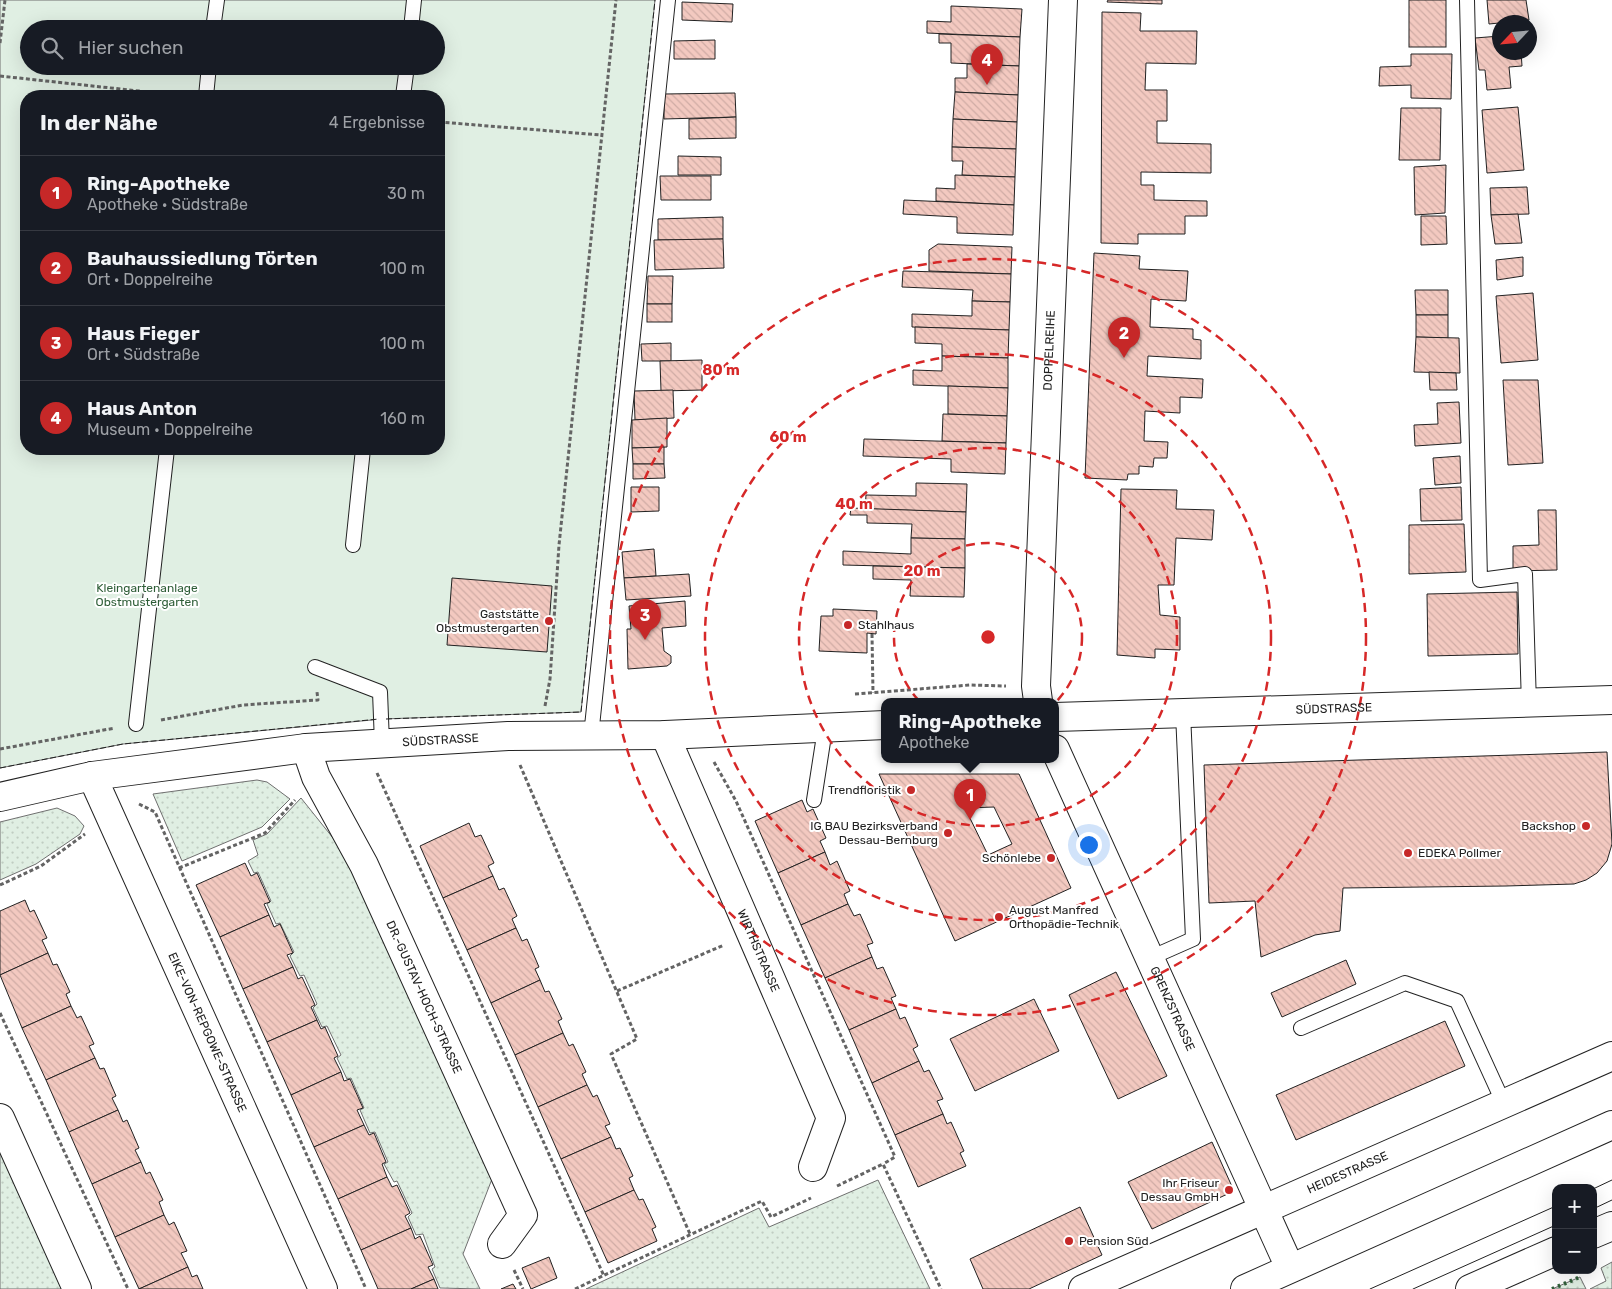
<!DOCTYPE html>
<html lang="de">
<meta charset="utf-8">
<style>
body{margin:0;font-family:Rubik,sans-serif;background:#242831;color:#f1f3f6}
.controls{position:absolute;right:15px;bottom:15px;display:grid;overflow:hidden;border-radius:10px;box-shadow:0 5px 20px #0002}
.controls button{width:45px;height:45px;display:grid;place-items:center;padding:0;border:0;border-bottom:1px solid #363941;background:#171b24;color:#f1f3f6;font:25px sans-serif}
.compass{position:absolute;left:1492px;top:15px;width:45px;height:45px;border-radius:50%;background:#171b24;box-shadow:0 5px 20px #0002;rotate:244deg}
.you{position:absolute;left:1088px;top:844px;width:18px;height:18px;margin:-12px;border:4px solid #fff;border-radius:50%;background:#1a73e8;box-shadow:0 0 0 8px #1a73e833}
.badge{display:grid;place-items:center;width:32px;height:32px;border-radius:50%;background:#c62828;color:#fff;font-size:16px;font-weight:700}
.pin{position:absolute;translate:-50% -41px;filter:drop-shadow(0 1px 2px #0008)}
.pin::after{content:'';position:absolute;top:26px;width:18px;height:15px;background:inherit;clip-path:polygon(0 0,100% 0,50% 100%)}
.popup{position:absolute;left:881px;top:698px;width:178px;height:65px;box-sizing:border-box;display:grid;place-content:center;border-radius:10px;background:#171b24;filter:drop-shadow(0 1px 4px #0005);font-size:16px;white-space:nowrap;color:#9ea1a6}
.popup b{font-size:19px;color:#f1f3f6}
.popup::after{content:'';position:absolute;left:50%;top:100%;margin-left:-10px;border:10px solid transparent;border-top-color:#171b24}
.list{margin:0;padding:0;list-style:none}
h2{display:flex;justify-content:space-between;align-items:center;height:65px;margin:0;padding:0 20px;font-size:21px}
h2 small{font-size:16px;font-weight:400;color:#9ea1a6}
.list li{display:grid;grid-template-columns:32px 1fr auto;gap:15px;align-items:center;box-sizing:border-box;height:75px;padding:0 20px;border-top:1px solid #363941}
.list b{display:block;font-size:19px;white-space:nowrap}
.list p{margin:0;font-size:16px;white-space:nowrap;color:#9ea1a6}
.list em{font-size:16px;font-style:normal;color:#9ea1a6}
.icon{flex:none;width:28px;height:28px;fill:none;stroke:currentColor;stroke-width:2;stroke-linecap:round;stroke-linejoin:round}
.map{position:relative;flex:none;width:1612px;height:1289px;overflow:hidden}
.search{position:absolute;background:#171b24;box-shadow:0 5px 20px #0002;left:20px;top:20px;width:425px;height:55px;display:flex;align-items:center;gap:12px;box-sizing:border-box;padding:0 18px;border-radius:28px;color:#9ea1a6;font-size:19px}
.panel{position:absolute;background:#171b24;box-shadow:0 5px 20px #0002;left:20px;top:90px;width:425px;height:365px;border-radius:20px}
.map>svg:first-child{display:block}
.grass{fill:url(#grass-dots);stroke:#6f6f6f}
.garden{fill:#e0efe3;stroke:#6f6f6f;fill-rule:evenodd}
.building{fill:url(#building-back-hatch);stroke:#222;fill-rule:evenodd}
.lines{fill:none;stroke-linecap:round;stroke-linejoin:round}
.service-casing{stroke:#222;stroke-width:16}
.minor-casing{stroke:#222;stroke-width:30}
.tertiary-casing{stroke:#222;stroke-width:30}
.path{stroke:#646464;stroke-width:3;stroke-dasharray:4 2.5;stroke-linecap:butt}
.service{stroke:#fff;stroke-width:14}
.minor{stroke:#fff;stroke-width:28}
.tertiary{stroke:#fff;stroke-width:28}
.tram{stroke:#222;stroke-width:1}
.hedge{stroke:#2f5e38;stroke-width:4;stroke-dasharray:2.5 4;stroke-linecap:butt}
.fence{stroke:#222;stroke-width:1;stroke-dasharray:6 2.5;stroke-linecap:butt}
.ring{fill:none;stroke:#d62828;stroke-width:2.5;stroke-dasharray:9 6}
.poi-dot{fill:#c62828;stroke:#fff;stroke-width:2}
.labels{text-anchor:middle;dominant-baseline:central;stroke-width:4;stroke-linejoin:round;paint-order:stroke}
.street-label{font-size:12px;fill:#222;stroke:#fff}
.park-label{font-size:12px;fill:#2f5e38;stroke:#fff}
.poi-label{font-size:12px;fill:#222;stroke:#fff;text-anchor:end}
.centre{fill:#d62828;stroke:#fff;stroke-width:2.5}
.ring-label{font-size:15px;text-anchor:middle;font-weight:bold;fill:#d62828;stroke:#fff;stroke-width:4;stroke-linejoin:round;paint-order:stroke}
</style>
<div class="map">
<svg width="1612" height="1289" viewBox="0 0 1612 1289">
<defs>
<pattern id="grass-dots" width="8" height="8" patternUnits="userSpaceOnUse" patternTransform="scale(1.25)"><rect width="8" height="8" fill="#e0efe3"/><path d="M2 2h.1M6 6h.1" fill="none" stroke="#c0cdc2" stroke-width="1.8" stroke-linecap="round"/></pattern>
<pattern id="building-back-hatch" width="6" height="6" patternUnits="userSpaceOnUse" patternTransform="scale(1.25)"><rect width="6" height="6" fill="#f3c9c0"/><path d="M-1 5l2 2M0 0l6 6M5-1l2 2" fill="none" stroke="#d0aca5"/></pattern>
</defs>
<rect width="100%" height="100%" fill="#fff"/>
<g class="grass">
<polygon points="257,780 267,782 290,799 262,827 182,861 153,794"/>
<polygon points="301,798 357,868 491,1169 492,1179 463,1254 480,1289 440,1288 432,1269 435,1267 423,1234 416,1235 408,1217 412,1213 397,1181 394,1182 384,1164 388,1162 375,1132 370,1133 360,1110 364,1108 351,1078 347,1079 337,1058 341,1055 327,1026 322,1027 313,1008 317,1004 304,975 300,976 290,956 294,952 280,923 276,924 267,904 271,901 258,872 254,873 248,861 258,855 253,840 267,834"/>
<polygon points="57,808 75,816 84,826 80,834 36,864 0,880 0,822"/>
<polygon points="0,1118 77,1289 0,1289"/>
<polygon points="878,1180 930,1289 586,1289 759,1208 769,1227"/>
<polygon points="1612,1262 1612,1289 1590,1289 1606,1281 1601,1268"/>
<polygon points="1580,1277 1586,1289 1552,1289"/>
</g>
<path class="garden" d="M0,0H655L581,712L382,719L123,744L0,768ZM29,29H436V66H29ZM26,96H439V449H26Z"/>
<g class="building">
<polygon points="1108,0 1162,0 1162,4 1107,2"/>
<rect x="1409" y="0" width="37" height="47"/>
<polygon points="1487,0 1526,0 1529,20 1489,24"/>
<polygon points="682,2 733,4 732,22 682,20"/>
<polygon points="951,6 1022,9 1020,37 927,33 927,21 951,22"/>
<polygon points="1102,12 1141,13 1140,31 1197,31 1196,64 1146,63 1145,90 1167,90 1167,121 1157,121 1157,143 1211,144 1211,173 1141,172 1141,185 1154,185 1154,200 1207,201 1207,216 1185,216 1185,234 1138,234 1138,244 1101,243"/>
<polygon points="939,34 1020,37 1019,66 951,63 951,43 939,43"/>
<polygon points="1500,36 1500,52 1521,52 1522,66 1509,67 1511,88 1487,90 1485,70 1479,70 1475,38"/>
<polygon points="715,40 715,59 674,59 674,41"/>
<polygon points="1411,54 1452,54 1451,99 1411,98 1411,85 1379,86 1380,67 1411,66"/>
<polygon points="967,64 1019,66 1018,95 955,92 955,78 967,78"/>
<polygon points="955,92 1018,95 1017,122 953,119"/>
<polygon points="735,93 736,117 664,119 664,94"/>
<polygon points="1518,107 1524,170 1487,173 1482,110"/>
<polygon points="1401,108 1441,108 1440,160 1399,160"/>
<polygon points="736,117 736,138 689,139 689,119"/>
<polygon points="953,119 1017,122 1016,149 952,147"/>
<polygon points="952,147 1016,149 1015,177 962,175 963,161 952,161"/>
<polygon points="678,156 721,157 721,175 678,175"/>
<polygon points="1446,165 1445,213 1415,215 1414,167"/>
<polygon points="955,175 1015,177 1014,205 936,201 936,188 955,189"/>
<polygon points="660,176 711,176 711,200 661,200"/>
<polygon points="1527,187 1529,214 1491,215 1490,188"/>
<polygon points="904,200 1014,205 1013,235 957,233 957,217 903,214"/>
<polygon points="1518,214 1522,243 1495,244 1491,215"/>
<polygon points="1421,216 1446,216 1447,244 1421,245"/>
<polygon points="723,217 723,239 658,240 658,219"/>
<polygon points="723,239 724,268 655,270 654,240"/>
<polygon points="938,244 1012,247 1011,274 929,271 929,250"/>
<polygon points="1094,253 1140,256 1139,269 1188,271 1186,301 1151,299 1150,327 1193,329 1193,339 1201,340 1201,359 1148,356 1147,376 1203,379 1202,398 1180,397 1180,413 1145,411 1144,441 1168,442 1167,458 1154,458 1153,467 1139,466 1139,474 1128,474 1127,480 1085,478"/>
<polygon points="1523,257 1523,276 1497,280 1496,260"/>
<polygon points="903,271 1011,274 1010,302 972,301 973,290 902,287"/>
<polygon points="648,276 673,276 672,304 647,304"/>
<polygon points="1415,290 1448,290 1448,315 1416,315"/>
<polygon points="1533,293 1538,360 1501,363 1496,296"/>
<polygon points="972,301 1010,302 1009,330 912,327 912,314 972,316"/>
<rect x="647" y="304" width="25" height="18"/>
<polygon points="1416,315 1448,315 1448,338 1416,337"/>
<polygon points="915,327 1009,330 1008,358 942,356 942,344 915,343"/>
<polygon points="1416,337 1459,338 1460,373 1414,372"/>
<polygon points="671,343 671,361 642,361 641,344"/>
<polygon points="942,356 1008,358 1008,388 913,385 913,370 942,371"/>
<polygon points="702,360 702,390 661,391 660,361"/>
<polygon points="1429,372 1456,373 1457,390 1430,390"/>
<polygon points="1503,380 1538,380 1543,463 1508,465"/>
<polygon points="948,386 1008,388 1007,416 948,414"/>
<polygon points="673,390 674,418 635,420 634,391"/>
<polygon points="1459,402 1461,443 1415,446 1414,425 1438,424 1437,403"/>
<polygon points="943,414 1007,416 1006,443 942,441"/>
<polygon points="667,418 667,447 632,448 632,420"/>
<polygon points="864,439 1006,443 1005,474 951,472 951,459 863,456"/>
<polygon points="664,447 664,464 633,464 632,448"/>
<polygon points="1460,456 1461,483 1435,485 1433,458"/>
<polygon points="633,464 664,464 665,478 633,479"/>
<polygon points="916,483 967,484 966,512 865,509 866,495 916,496"/>
<polygon points="631,487 659,487 659,511 631,512"/>
<polygon points="1461,487 1462,520 1421,521 1420,489"/>
<polygon points="1121,489 1177,490 1176,509 1214,510 1212,540 1176,538 1174,585 1158,585 1160,615 1180,617 1180,650 1155,649 1155,658 1117,655"/>
<polygon points="851,508 966,512 965,539 911,538 912,524 867,523 867,515 850,515"/>
<polygon points="1538,510 1556,510 1557,570 1513,571 1513,546 1539,545"/>
<polygon points="1464,524 1466,572 1409,574 1409,525"/>
<polygon points="911,538 965,539 965,568 843,565 843,551 911,554"/>
<polygon points="654,549 656,576 624,578 622,552"/>
<polygon points="873,566 965,568 964,597 910,596 911,580 873,579"/>
<polygon points="689,574 691,596 626,600 624,578"/>
<polygon points="452,578 552,586 547,652 447,645"/>
<polygon points="1517,592 1518,654 1428,656 1427,594"/>
<polygon points="685,601 686,626 662,628 664,651 671,656 671,663 667,666 628,669 627,629 631,629 629,606"/>
<polygon points="833,609 877,611 876,634 867,633 867,653 819,651 821,616 833,616"/>
<polygon points="1607,752 1612,844 1607,861 1597,873 1586,880 1574,884 1506,886 1343,888 1340,931 1315,935 1261,957 1255,901 1209,903 1204,765"/>
<path d="M879,774H1019L1071,888L955,941ZM994,807L1012,844L988,855L965,808Z"/>
<polygon points="802,800 807,812 813,809 826,838 820,841 825,852 778,873 755,821"/>
<polygon points="469,823 475,837 481,835 494,863 488,866 493,876 443,898 420,846"/>
<polygon points="825,852 830,865 837,861 850,891 844,894 848,904 801,925 778,873"/>
<polygon points="245,863 251,876 257,873 270,902 264,904 269,915 220,937 196,885"/>
<polygon points="493,876 499,890 504,888 517,916 512,919 516,928 467,950 443,898"/>
<polygon points="25,900 30,912 34,910 47,938 42,940 48,953 0,975 0,911"/>
<polygon points="848,904 854,916 860,914 873,943 867,945 872,957 825,978 801,925"/>
<polygon points="269,915 274,927 280,924 293,953 287,955 293,967 243,989 220,937"/>
<polygon points="516,928 522,941 527,939 539,967 535,969 540,980 491,1003 467,950"/>
<polygon points="48,953 53,965 57,964 70,992 66,994 71,1006 22,1028 0,975"/>
<polygon points="872,957 877,969 883,967 896,996 891,998 896,1009 849,1030 825,978"/>
<polygon points="1346,960 1356,984 1282,1017 1271,993"/>
<polygon points="293,967 298,979 302,977 315,1005 311,1007 317,1020 267,1042 243,989"/>
<polygon points="1116,972 1167,1076 1118,1099 1069,995"/>
<polygon points="540,980 545,992 549,991 562,1019 558,1021 563,1033 515,1055 491,1003"/>
<polygon points="1034,999 1059,1051 975,1091 950,1039"/>
<polygon points="71,1006 77,1018 81,1016 94,1044 89,1046 95,1058 46,1080 22,1028"/>
<polygon points="896,1009 900,1019 905,1017 918,1046 913,1049 919,1061 872,1083 849,1030"/>
<polygon points="317,1020 321,1029 325,1027 338,1056 334,1058 341,1072 291,1095 267,1042"/>
<polygon points="1445,1021 1465,1066 1296,1140 1276,1095"/>
<polygon points="563,1033 569,1046 573,1044 586,1072 582,1074 587,1085 538,1107 515,1055"/>
<polygon points="95,1058 100,1069 104,1068 116,1096 112,1098 118,1110 69,1132 46,1080"/>
<polygon points="919,1061 924,1072 929,1070 943,1099 937,1101 943,1114 895,1135 872,1083"/>
<polygon points="341,1072 344,1081 350,1079 363,1108 357,1110 364,1125 314,1147 291,1095"/>
<polygon points="587,1085 593,1097 597,1095 610,1124 605,1126 611,1137 561,1159 538,1107"/>
<polygon points="118,1110 123,1122 127,1120 139,1148 135,1150 141,1162 92,1184 69,1132"/>
<polygon points="943,1114 947,1124 951,1122 964,1151 960,1153 966,1166 918,1187 895,1135"/>
<polygon points="364,1125 369,1135 374,1133 386,1162 382,1164 387,1177 338,1199 314,1147"/>
<polygon points="611,1137 616,1149 620,1148 633,1176 629,1178 634,1190 585,1212 561,1159"/>
<polygon points="1212,1142 1234,1191 1152,1229 1128,1182"/>
<polygon points="141,1162 146,1174 150,1172 163,1200 159,1202 164,1215 115,1237 92,1184"/>
<polygon points="387,1177 392,1187 397,1185 410,1213 405,1216 411,1228 361,1250 338,1199"/>
<polygon points="634,1190 639,1200 643,1199 656,1227 652,1229 657,1241 608,1263 585,1212"/>
<polygon points="1080,1207 1102,1255 1029,1289 983,1289 970,1259"/>
<polygon points="164,1215 169,1225 174,1222 187,1251 181,1253 188,1267 139,1289 115,1237"/>
<polygon points="411,1228 415,1239 420,1236 433,1265 428,1267 434,1279 411,1289 378,1289 361,1250"/>
<polygon points="549,1257 557,1278 531,1289 522,1268"/>
<polygon points="188,1267 192,1277 197,1275 203,1289 139,1289"/>
<polygon points="434,1279 438,1289 411,1289"/>
<polygon points="513,1284 516,1289 501,1289"/>
</g>
<g class="lines">
<g class="service-casing">
<g id="service">
<polyline points="1467,0 1480,580 1525,574 1529,705"/>
<polyline points="213,29 217,0"/>
<polyline points="411,29 414,0"/>
<polyline points="206,96 209,66"/>
<polyline points="403,96 407,66"/>
<polyline points="353,545 363,449"/>
<polyline points="315,667 380,692 382,743"/>
<polyline points="136,724 167,449"/>
<polyline points="591,736 668,0"/>
<polyline points="814,800 825,729"/>
<polyline points="1150,958 1193,939 1183,713"/>
<polyline points="1301,1028 1405,983 1457,1001 1504,1104"/>
</g>
</g>
<g class="minor-casing">
<g id="minor">
<path id="s1" d="M1038,701L1036,686L1063,0"/>
<path id="s2" d="M1055,717L1612,700"/>
<path id="s3" d="M665,735L831,1118L813,1167"/>
<path id="s4" d="M306,748L316,777L364,865L523,1215L502,1244"/>
<path id="s5" d="M1055,749L1290,1268"/>
<path id="s6" d="M92,776L323,1289"/>
<path id="s7" d="M0,797L92,776L306,748L508,736L665,735L885,725"/>
<polyline points="0,1118 77,1289"/>
<polyline points="1593,1234 1612,1226"/>
<path id="s8" d="M1083,1289L1612,1056"/>
<polyline points="1470,1289 1556,1251"/>
</g>
</g>
<g class="tertiary-casing">
<polyline id="tertiary" points="1245,1289 1612,1125"/>
</g>
<g class="path">
<polyline points="0,43 5,0"/>
<polyline points="0,76 185,96"/>
<polyline points="439,122 601,135"/>
<polyline points="872,634 873,693"/>
<polyline points="855,694 970,685 1006,686"/>
<polyline points="545,706 550,679 559,545 616,0"/>
<polyline points="161,720 243,705 318,700 317,692"/>
<polyline points="0,749 115,728"/>
<polyline points="714,762 736,801 895,1157 883,1164"/>
<polyline points="520,765 637,1039 611,1054 690,1234"/>
<polyline points="377,773 604,1276"/>
<polyline points="139,804 155,812 366,1289"/>
<polyline points="179,868 265,833 295,800"/>
<polyline points="0,885 41,866 85,834"/>
<polyline points="617,991 724,945"/>
<polyline points="0,1013 128,1289"/>
<polyline points="837,1186 883,1164 941,1289"/>
<polyline points="514,1270 523,1289"/>
<polyline points="575,1289 762,1201 771,1217 811,1198"/>
</g>
<use href="#service" class="service"/>
<use href="#minor" class="minor"/>
<use href="#tertiary" class="tertiary"/>
<g class="tram">
<polyline points="1593,1189 1612,1180"/>
<polyline points="1593,1209 1612,1200"/>
<polyline points="1370,1289 1556,1206"/>
<polyline points="1413,1289 1556,1225"/>
</g>
<polyline class="hedge" points="1552,1289 1580,1277"/>
<g class="fence">
<polyline points="386,719 581,712 655,0"/>
<polyline points="0,768 123,744 379,719"/>
</g>
</g>
<g class="ring">
<circle cx="988" cy="637" r="94"/>
<circle cx="988" cy="637" r="189"/>
<circle cx="988" cy="637" r="283"/>
<circle cx="988" cy="637" r="378"/>
</g>
<g class="poi-dot">
<circle cx="549" cy="621" r="5"/>
<circle cx="848" cy="625" r="5"/>
<circle cx="911" cy="790" r="5"/>
<circle cx="1586" cy="826" r="5"/>
<circle cx="948" cy="833" r="5"/>
<circle cx="1408" cy="853" r="5"/>
<circle cx="1051" cy="858" r="5"/>
<circle cx="999" cy="917" r="5"/>
<circle cx="1229" cy="1190" r="5"/>
<circle cx="1069" cy="1241" r="5"/>
</g>
<g class="labels">
<g class="street-label">
<text stroke="none"><textPath href="#s1" startOffset="351">DOPPELREIHE</textPath></text>
<text stroke="none"><textPath href="#s2" startOffset="279">SÜDSTRASSE</textPath></text>
<text stroke="none"><textPath href="#s7" startOffset="445">SÜDSTRASSE</textPath></text>
<text stroke="none"><textPath href="#s3" startOffset="235">WIRTHSTRASSE</textPath></text>
<text stroke="none"><textPath href="#s4" startOffset="276">DR.-GUSTAV-HOCH-STRASSE</textPath></text>
<text stroke="none"><textPath href="#s5" startOffset="285">GRENZSTRASSE</textPath></text>
<text stroke="none"><textPath href="#s6" startOffset="281">EIKE-VON-REPGOWE-STRASSE</textPath></text>
<text stroke="none"><textPath href="#s8" startOffset="289">HEIDESTRASSE</textPath></text>
</g>
<g class="park-label">
<text x="147" y="588">Kleingartenanlage<tspan x="147" dy="14">Obstmustergarten</tspan></text>
</g>
<g class="poi-label">
<text x="539" y="614">Gaststätte<tspan x="539" dy="14">Obstmustergarten</tspan></text>
<text x="858" y="625" text-anchor="start">Stahlhaus</text>
<text x="901" y="790">Trendfloristik</text>
<text x="938" y="826">IG BAU Bezirksverband<tspan x="938" dy="14">Dessau-Bernburg</tspan></text>
<text x="1576" y="826">Backshop</text>
<text x="1418" y="853" text-anchor="start">EDEKA Pollmer</text>
<text x="1041" y="858">Schönlebe</text>
<text x="1009" y="910" text-anchor="start">August Manfred<tspan x="1009" dy="14">Orthopädie-Technik</tspan></text>
<text x="1219" y="1183">Ihr Friseur<tspan x="1219" dy="14">Dessau GmbH</tspan></text>
<text x="1079" y="1241" text-anchor="start">Pension Süd</text>
</g>
</g>
<circle cx="988" cy="637" r="8" class="centre"/>
<g class="ring-label">
<text x="721" y="375">80 m</text>
<text x="788" y="442">60 m</text>
<text x="854" y="509">40 m</text>
<text x="922" y="576">20 m</text>
</g>
</svg>
<div class="controls">
<button>+</button>
<button>−</button>
</div>
<svg class="compass" viewBox="-18 -18 36 36"><path d="M0-13l5 13h-10z" fill="#e53935"/><path d="M0 13l5-13h-10z" fill="#9ea1a6"/></svg>
<div class="you"></div>
<div class="pin badge" style="left:970px;top:820px">1</div>
<div class="popup"><b>Ring-Apotheke</b>Apotheke</div>
<div class="pin badge" style="left:1124px;top:358px">2</div>
<div class="pin badge" style="left:645px;top:640px">3</div>
<div class="pin badge" style="left:987px;top:85px">4</div>
<div class="search"><svg class="icon" aria-label="search" viewBox="0 0 24 24"><circle cx="10" cy="10" r="6"/><path d="M15 15l6 6"/></svg>Hier suchen</div>
<section class="panel">
<h2>In der Nähe<small>4 Ergebnisse</small></h2>
<ul class="list">
<li><span class="badge">1</span><div><b>Ring-Apotheke</b><p>Apotheke · Südstraße</p></div><em>30 m</em></li>
<li><span class="badge">2</span><div><b>Bauhaussiedlung Törten</b><p>Ort · Doppelreihe</p></div><em>100 m</em></li>
<li><span class="badge">3</span><div><b>Haus Fieger</b><p>Ort · Südstraße</p></div><em>100 m</em></li>
<li><span class="badge">4</span><div><b>Haus Anton</b><p>Museum · Doppelreihe</p></div><em>160 m</em></li>
</ul>
</section>
</div>
